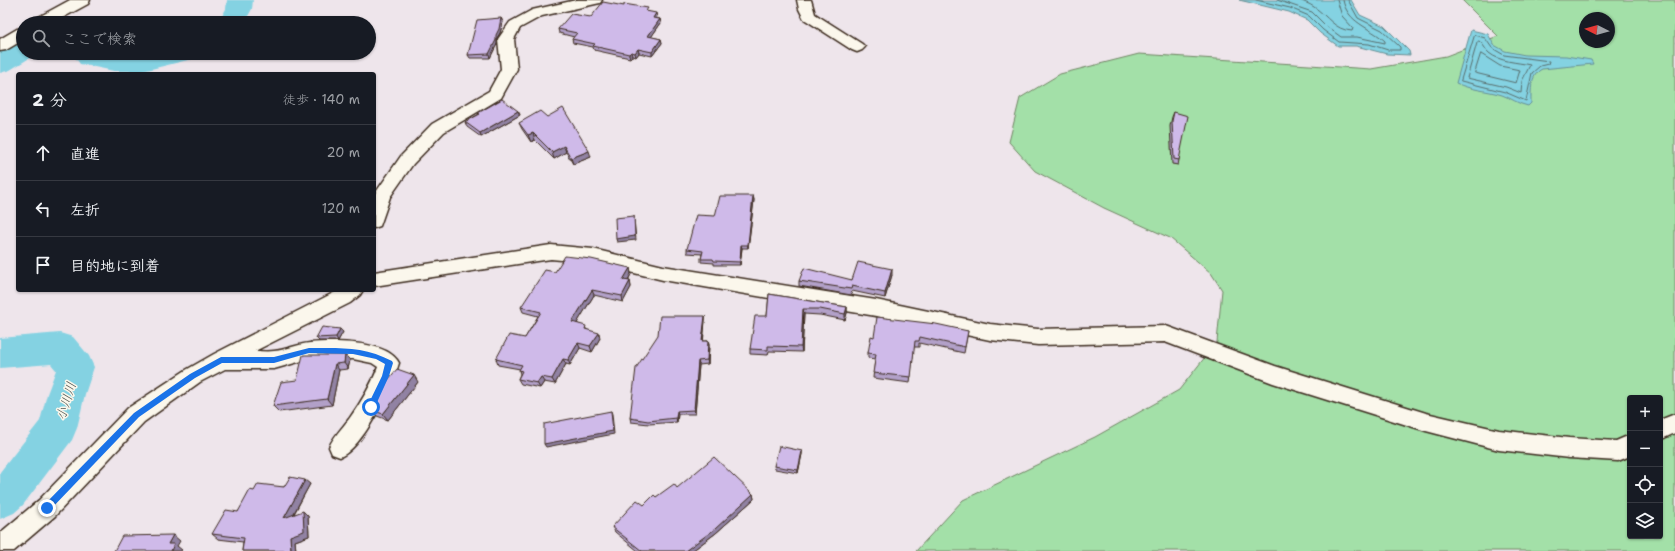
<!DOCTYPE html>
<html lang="ja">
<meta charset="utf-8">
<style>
body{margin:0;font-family:"Shantell Sans","Klee One",sans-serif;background:#242831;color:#f1f3f6}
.controls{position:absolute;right:12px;bottom:12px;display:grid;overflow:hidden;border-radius:4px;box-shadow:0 1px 3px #0004}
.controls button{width:36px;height:36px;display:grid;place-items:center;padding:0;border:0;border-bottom:1px solid #363941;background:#171b24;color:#f1f3f6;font:20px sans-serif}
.compass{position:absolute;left:1579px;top:12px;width:36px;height:36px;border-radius:50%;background:#171b24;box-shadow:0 1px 3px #0004;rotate:276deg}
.stop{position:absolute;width:12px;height:12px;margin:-9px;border:3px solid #1a73e8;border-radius:50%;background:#fff}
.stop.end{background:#1a73e8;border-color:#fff;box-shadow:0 1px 4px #0008}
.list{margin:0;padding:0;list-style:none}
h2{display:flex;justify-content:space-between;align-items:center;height:52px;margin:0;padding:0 16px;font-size:17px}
h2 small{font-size:13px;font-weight:400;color:#9ea1a6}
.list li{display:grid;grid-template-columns:26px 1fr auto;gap:12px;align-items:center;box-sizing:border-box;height:56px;padding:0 16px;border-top:1px solid #363941}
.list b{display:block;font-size:15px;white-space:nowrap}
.list em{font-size:13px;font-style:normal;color:#9ea1a6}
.icon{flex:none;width:22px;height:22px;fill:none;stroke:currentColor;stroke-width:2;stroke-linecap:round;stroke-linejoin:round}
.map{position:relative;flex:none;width:1675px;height:551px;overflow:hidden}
.search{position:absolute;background:#171b24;box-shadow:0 1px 3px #0004;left:16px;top:16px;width:360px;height:44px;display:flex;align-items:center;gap:10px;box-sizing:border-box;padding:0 14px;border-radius:22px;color:#9ea1a6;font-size:15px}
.panel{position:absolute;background:#171b24;box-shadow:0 1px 3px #0004;left:16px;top:72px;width:360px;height:220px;border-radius:4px}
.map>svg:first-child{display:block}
.green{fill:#a3e0a8;stroke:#6f8563;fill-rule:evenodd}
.water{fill:#84d2e2;stroke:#678f94}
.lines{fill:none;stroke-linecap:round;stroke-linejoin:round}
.shore{stroke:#586d6c;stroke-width:1}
.river{fill:#84d2e2;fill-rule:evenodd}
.street-casing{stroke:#3b2a1e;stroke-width:3}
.secondary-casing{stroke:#3b2a1e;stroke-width:3}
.street{fill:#fbf7ec;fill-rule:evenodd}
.secondary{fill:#fbf7ec;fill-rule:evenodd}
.wall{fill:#b2a0c8;stroke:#3b2a1e}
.shaded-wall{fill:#9182a3;stroke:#3b2a1e}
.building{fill:#cfbae9;stroke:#3b2a1e}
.route{fill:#1a73e8}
.labels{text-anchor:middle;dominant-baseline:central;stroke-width:3;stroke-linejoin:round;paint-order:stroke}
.water-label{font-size:13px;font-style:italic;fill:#4d544f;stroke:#fbf7ec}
</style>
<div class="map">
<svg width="1675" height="551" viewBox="0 0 1675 551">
<rect width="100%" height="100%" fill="#eee5eb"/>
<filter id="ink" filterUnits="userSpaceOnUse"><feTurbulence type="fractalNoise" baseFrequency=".025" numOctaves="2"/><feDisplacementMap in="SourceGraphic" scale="8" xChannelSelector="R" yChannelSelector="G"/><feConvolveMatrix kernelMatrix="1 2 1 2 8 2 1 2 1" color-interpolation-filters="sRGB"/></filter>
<g filter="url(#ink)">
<path class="green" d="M1462,0H1675V551H916L963,500L1095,437L1179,390L1217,342L1222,290L1211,273L1170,238L1104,208L1035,171L1009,142L1020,98L1060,74L1139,54L1371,69L1446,56L1498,36ZM1585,18H1609V42H1585ZM1630,398H1660V536H1630Z"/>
<g class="water">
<polygon points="1239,0 1351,0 1360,15 1384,26 1409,51 1410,55 1387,54 1356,46 1338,46 1320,33 1307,20 1289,12"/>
<path d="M1471,30L1488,34L1494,45L1505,51L1525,55L1566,56L1591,60L1593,64L1542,69C1530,75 1531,91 1531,103L1528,106C1518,104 1511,98 1502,95C1486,90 1470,90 1456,83Z"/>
</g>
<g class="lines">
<g class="shore">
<polyline points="1256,0 1290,8 1309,16 1323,30 1339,42 1369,44 1388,50 1400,50 1400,47 1382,30 1358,18 1348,0"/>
<path d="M1277,0L1312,12L1326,26L1341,37H1357L1385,43V41C1370,27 1347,23 1343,0"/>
<path d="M1299,0C1304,2 1310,4 1314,7C1328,16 1334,30 1352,31L1353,28L1342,16L1337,0"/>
<polygon points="1475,35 1485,38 1492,48 1504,55 1549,61 1548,64 1540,66 1532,73 1526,101 1505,92 1461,81"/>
<path d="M1479,41C1484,44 1485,50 1489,53C1500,62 1517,62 1530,65L1522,81L1521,93L1506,87L1467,78L1477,43Z"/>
<polygon points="1481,54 1500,66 1520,70 1516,83 1475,73"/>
</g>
<g class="river">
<polygon points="227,0 253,0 252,9 244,23 218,23 226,9"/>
<polygon points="23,42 23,53 35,53 33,56 10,70 0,73 0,52 13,44"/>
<polygon points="72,53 196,53 192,59 143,71 114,71 80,64"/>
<polygon points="60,333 73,337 89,356 94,367 85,394 77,428 72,440 23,505 14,513 0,519 0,472 40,421 47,394 56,370 51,364 0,368 0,338"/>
</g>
<g class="street-casing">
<g id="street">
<polygon points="576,0 602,0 600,3 542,16 520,28 514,39 517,69 501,98 444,132 413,164 390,197 380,226 374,228 374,195 401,156 432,124 489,91 501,69 498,39 510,22 532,10"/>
<polygon points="797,0 811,0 815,14 862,44 865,47 862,50 857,52 852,50 804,19 799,9"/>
<polygon points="551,245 593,249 663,266 876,300 990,324 1038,329 1166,326 1275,366 1426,413 1499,430 1569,438 1616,441 1630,435 1630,456 1618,461 1569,458 1499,450 1426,431 1273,383 1165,342 1038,345 990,340 876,316 663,280 593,263 551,259 374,286 374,272"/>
<path d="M339,290H363L360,295L350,303L255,351C261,351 268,352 274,351C286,350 298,344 310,343C332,341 388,340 399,363C392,387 363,448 340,457L332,454L329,447C334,436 342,428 349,419C361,402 371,386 378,367L372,363L353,359H309L274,369H225L200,382L144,422L55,516L14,551H0V533L39,500L128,408L186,370L214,354Z"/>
<polygon points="1675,414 1675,433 1660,440 1660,420"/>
</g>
</g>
<g class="secondary-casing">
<g id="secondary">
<polygon points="70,0 90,0 88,4 53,23 32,23 35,19"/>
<polygon points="23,28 23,40 6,50 0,51 0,39 17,29"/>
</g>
</g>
<use href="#street" class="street"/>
<use href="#secondary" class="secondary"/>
</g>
<g class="wall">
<polygon points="649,12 657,17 656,18 660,19 661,23 651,37 661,39 662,43 652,56 639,53 636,57 632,56 630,58 594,50 593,47 573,43 572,39 574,37 559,33 558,29 591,17"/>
<polygon points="501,18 503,22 500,33 497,38 497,44 490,58 470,58 468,55"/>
<polygon points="518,111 520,115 481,137 467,127 465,122 479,114 478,113"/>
<polygon points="1174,112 1179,160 1178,165 1172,164 1170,126 1172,117"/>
<polygon points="519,123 591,157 573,164 566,152 554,159 535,140 531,142 522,129"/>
<polygon points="753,196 754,200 748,248 742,248 740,265 714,265 714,263 701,262 701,259 702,254 687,253 687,249 715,216"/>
<polygon points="630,268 631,274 628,281 630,281 631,287 623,302 594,295 577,323 588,330 600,338 592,352 580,348 570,365 566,364 555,384 544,382 540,388 521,384 518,379 520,374 519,370 520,369 498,365 496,359 525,338 538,316 523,312 521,307 555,272"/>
<polygon points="892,275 885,298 852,291 851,295 799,286 799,281 852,280"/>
<polygon points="769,294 847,307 847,313 845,320 820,315 804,314 802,352 769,351 768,355 750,354 750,349 767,316"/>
<polygon points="705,316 705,320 703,341 708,341 709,345 708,364 699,365 695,414 678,414 677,422 649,424 631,422 630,418"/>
<polygon points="340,329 343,332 338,341 319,341 316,338"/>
<polygon points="968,331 964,353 919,343 919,347 914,347 910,383 873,378 875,359 868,358 868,353 874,337"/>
<polygon points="345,355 350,360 348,369 339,370 332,405 279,412 273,406 297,380"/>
<polygon points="418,382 388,420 377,416 372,410"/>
<polygon points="802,451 802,454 798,473 775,469 774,466"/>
<polygon points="310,484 294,514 308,516 309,536 295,541 296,551 242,551 243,542 218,539 212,534 238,512 254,491 284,487"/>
<polygon points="677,488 753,494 754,499 716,533 692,551 638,551 615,532 612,527 644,505 656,497"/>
</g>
<g class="shaded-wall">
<polygon points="656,13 657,17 653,22 653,18"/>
<polygon points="501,18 503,22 500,33 497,38 497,44 490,58 489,54"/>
<polygon points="660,19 661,23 649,40 648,36"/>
<polygon points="661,39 662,43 652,56 652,52"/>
<polygon points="638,49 639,53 636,57 635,53"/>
<polygon points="631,52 632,56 630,58 629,54"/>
<polygon points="518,111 520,115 481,137 480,133"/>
<polygon points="533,133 535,140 531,142 528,135"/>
<polygon points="564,146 566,152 554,159 552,152"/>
<polygon points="589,151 591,157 573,164 571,158"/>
<polygon points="753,196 754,200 748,248 748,245"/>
<polygon points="634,216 634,219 636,240 617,242 616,239"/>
<polygon points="741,245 742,248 740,265 740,262"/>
<polygon points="630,268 631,274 625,286 623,280"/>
<polygon points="892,269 892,275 885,298 885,293"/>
<polygon points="630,281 631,287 623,302 622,296"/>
<polygon points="592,290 594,295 574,328 572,322"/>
<polygon points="847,307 847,313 845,320 845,314"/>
<polygon points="803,309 804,314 802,352 801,347"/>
<polygon points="705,316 705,320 703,345 702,341"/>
<polygon points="340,329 343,332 338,341 336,337"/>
<polygon points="599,333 600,338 592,352 590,346"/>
<polygon points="708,341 709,345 708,364 707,360"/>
<polygon points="578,343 580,348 570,365 568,360"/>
<polygon points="345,355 350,360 348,369 344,363"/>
<polygon points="563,359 566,364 555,384 552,379"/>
<polygon points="698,361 699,365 695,414 694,410"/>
<polygon points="335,364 339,370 332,405 327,399"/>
<polygon points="414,375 418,382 388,420 383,414"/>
<polygon points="541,377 544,382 540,388 537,383"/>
<polygon points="611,411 612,414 614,434 546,447 544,444"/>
<polygon points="677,411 678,414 677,422 676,418"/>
<polygon points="802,451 802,454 798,473 798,470"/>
<polygon points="305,480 310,484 289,522 284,518"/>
<polygon points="753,494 754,499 716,533 692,551 685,551"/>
<polygon points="303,511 308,516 309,536 295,541 296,551 291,551 290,536"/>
<polygon points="173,535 180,541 177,546 182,550 181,551 171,551 168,544"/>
</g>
<g class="building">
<polygon points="603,2 624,6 624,4 648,8 646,11 656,13 653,18 660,19 648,36 661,39 652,52 638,49 635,53 631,52 629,54 593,46 595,44 572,39 577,33 558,29 571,14 591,17"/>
<polygon points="501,18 499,29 496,35 496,40 489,54 468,55 477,20"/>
<polygon points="502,99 518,111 480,133 465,122 480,114 478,113"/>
<polygon points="563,108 589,151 571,158 564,146 552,152 533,133 528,135 519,123 540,111 547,117"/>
<polygon points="1174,112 1188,116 1179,160 1174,159 1172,121"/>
<polygon points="720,196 753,196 748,245 741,245 740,262 714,261 713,259 701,259 703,251 687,249 696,215 715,216"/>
<polygon points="634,216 635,236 616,239 615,218"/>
<polygon points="565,256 591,259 630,268 623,280 630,281 622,296 592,290 572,322 586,326 585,329 599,333 590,346 578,343 568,360 563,359 552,379 541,377 537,383 518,379 522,371 519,370 522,365 496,359 509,335 525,338 541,312 521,307 545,270 555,272"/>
<polygon points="858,262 892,269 885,293 852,286 851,289 799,281 804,268 852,280"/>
<polygon points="769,294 847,307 845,314 820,309 803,309 801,347 768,346 768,350 750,349 755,316 767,316"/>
<polygon points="660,316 705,316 702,341 708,341 707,360 698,361 694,410 677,411 676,418 648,421 630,418 636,368 658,335"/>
<polygon points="877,317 936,324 968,331 965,347 920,337 919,341 915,341 911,377 873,373 876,354 868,353 871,336 874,337"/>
<polygon points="322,327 340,329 336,337 316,338"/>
<polygon points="303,355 345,355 344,363 335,364 327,399 273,406 281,382 297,380"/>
<polygon points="397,369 414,375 383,414 372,410 387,381"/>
<polygon points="611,411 613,431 544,444 544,424"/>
<polygon points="779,446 802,451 798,470 774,466"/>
<polygon points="714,457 753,494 715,529 685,551 642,551 612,527 637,500 644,505 654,495 656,497 674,484 677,488"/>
<polygon points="290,477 305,480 284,518 303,511 304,531 290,536 291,551 242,551 244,538 212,534 226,510 238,512 250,490 254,491 258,484 284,487"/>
<polygon points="173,535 168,544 174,544 171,551 114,551 122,536"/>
</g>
</g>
<path class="route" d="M309,348C339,348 364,346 392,361L393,363L389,376L374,409L371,410L367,407L382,376L385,364L376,359L353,354L309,353L274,363H222L195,378L139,417L50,510H44V505L134,413L190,374L221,357H274Z"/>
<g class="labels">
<g class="water-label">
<text transform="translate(66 401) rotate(-73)">小川川</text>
</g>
</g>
</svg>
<div class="controls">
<button>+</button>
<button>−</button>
<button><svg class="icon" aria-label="locate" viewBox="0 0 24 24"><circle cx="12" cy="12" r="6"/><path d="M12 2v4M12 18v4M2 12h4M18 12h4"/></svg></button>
<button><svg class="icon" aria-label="layers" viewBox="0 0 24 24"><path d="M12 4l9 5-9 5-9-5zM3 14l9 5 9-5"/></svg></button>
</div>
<svg class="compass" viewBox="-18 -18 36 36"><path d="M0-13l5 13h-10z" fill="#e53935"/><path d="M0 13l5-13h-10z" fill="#9ea1a6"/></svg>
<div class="stop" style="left:371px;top:407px"></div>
<div class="stop end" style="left:47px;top:508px"></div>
<div class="search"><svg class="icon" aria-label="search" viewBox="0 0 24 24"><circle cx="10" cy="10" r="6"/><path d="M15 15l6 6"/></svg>ここで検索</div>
<section class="panel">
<h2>2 分<small>徒歩 · 140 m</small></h2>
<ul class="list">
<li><svg class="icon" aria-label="ahead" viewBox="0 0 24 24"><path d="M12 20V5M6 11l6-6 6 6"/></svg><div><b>直進</b></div><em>20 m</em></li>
<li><svg class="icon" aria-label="left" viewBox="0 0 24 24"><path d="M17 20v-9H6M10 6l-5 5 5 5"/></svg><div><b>左折</b></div><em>120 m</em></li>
<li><svg class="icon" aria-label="arrive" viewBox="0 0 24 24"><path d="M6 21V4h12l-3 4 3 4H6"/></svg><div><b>目的地に到着</b></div></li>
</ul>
</section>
</div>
